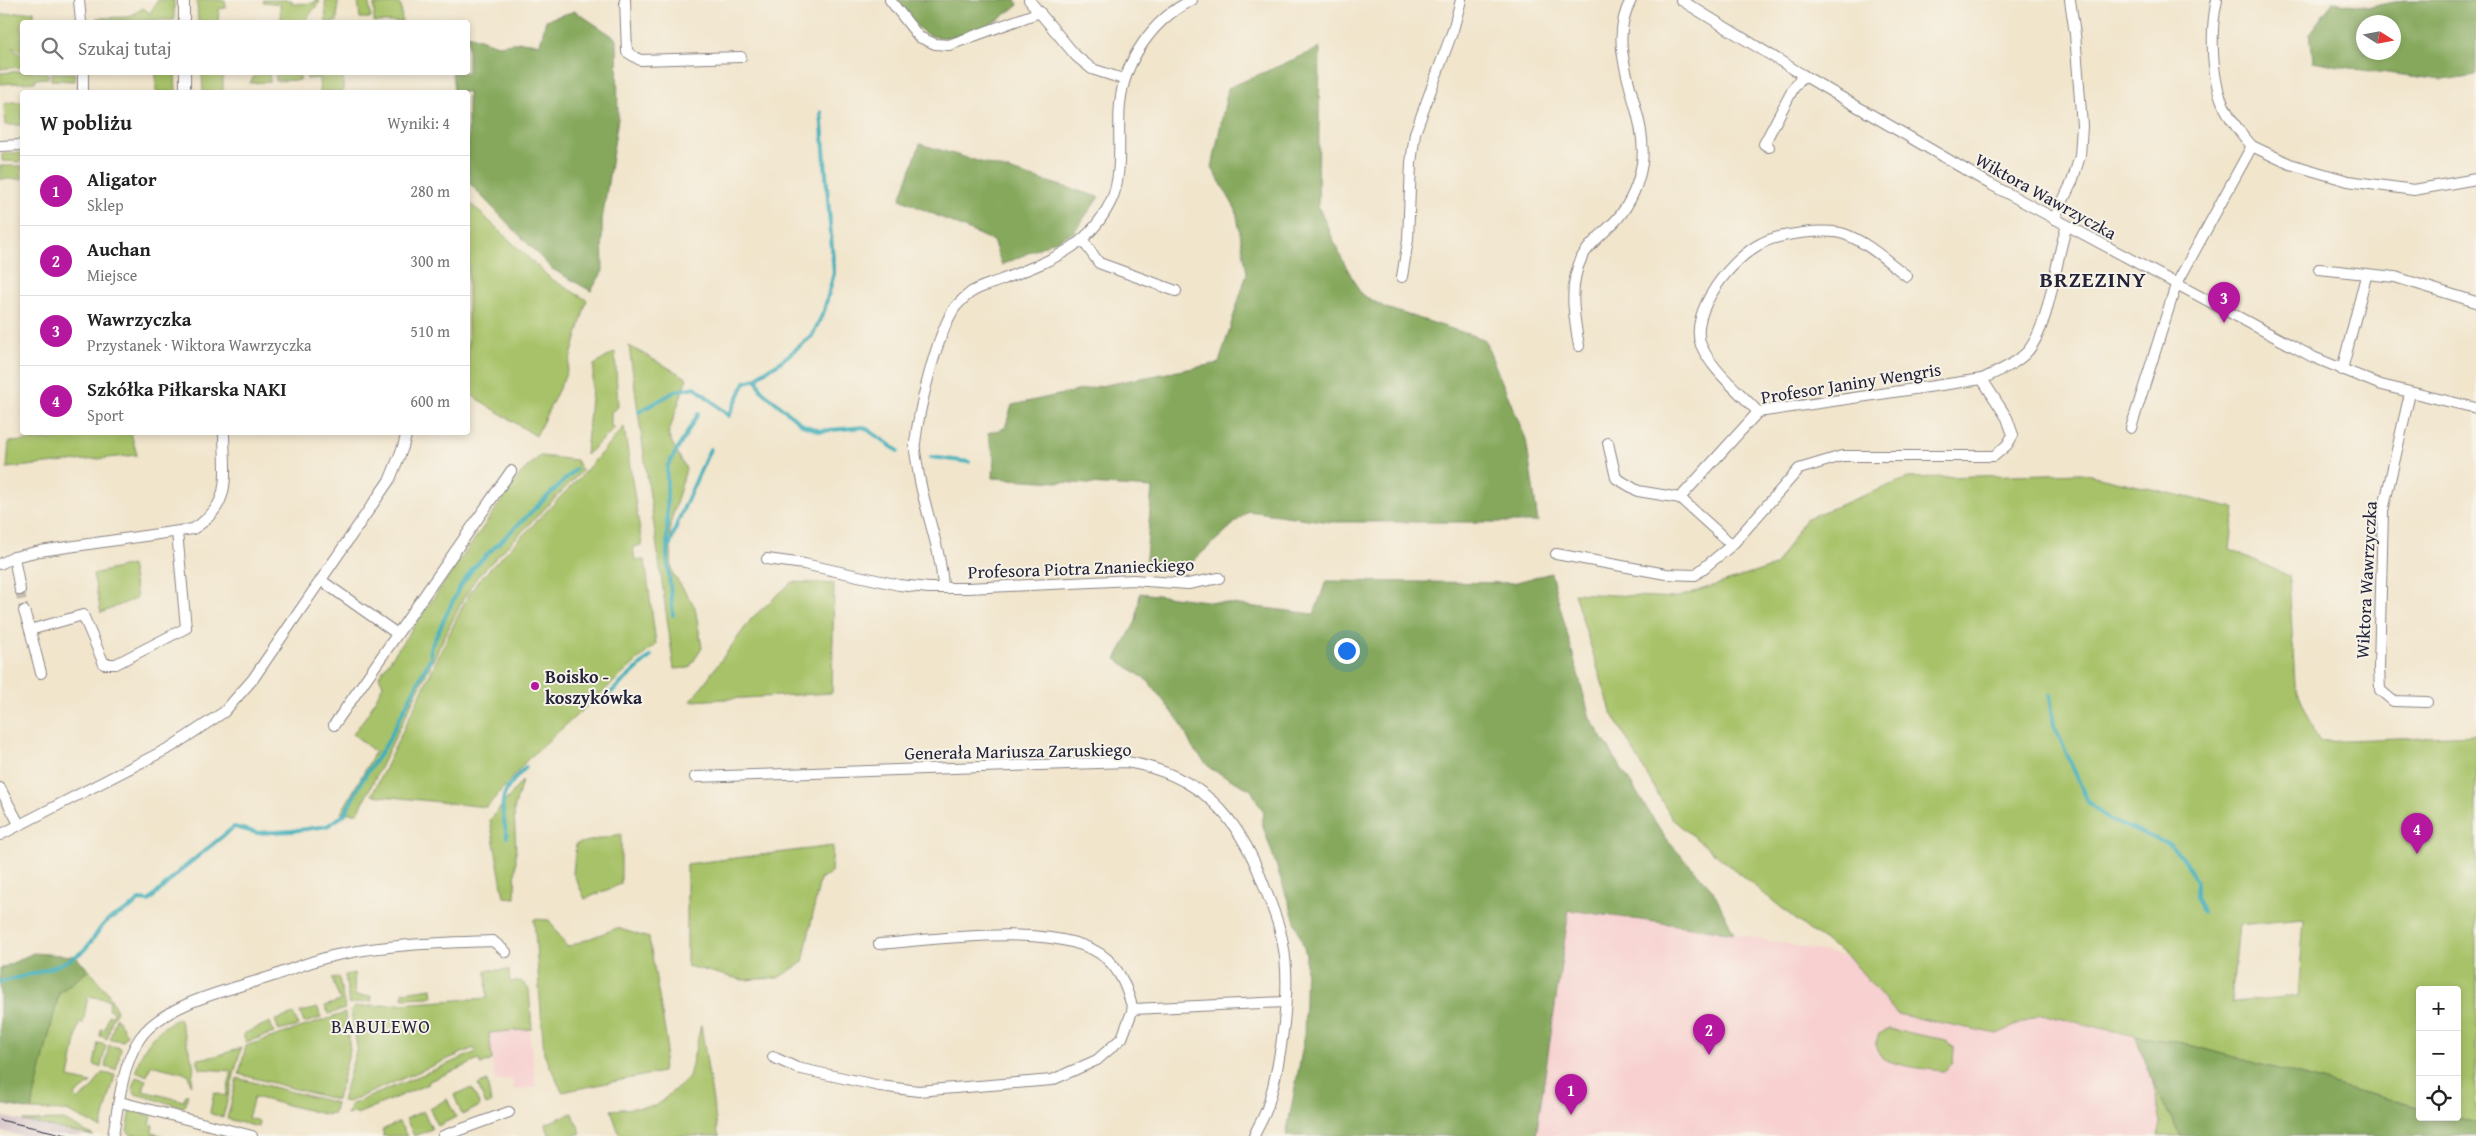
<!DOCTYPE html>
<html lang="pl">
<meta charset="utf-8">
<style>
body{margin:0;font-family:"Gentium Book Plus",serif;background:#f2f2f2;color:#222}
.controls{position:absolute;right:15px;bottom:15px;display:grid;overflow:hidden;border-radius:5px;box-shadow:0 2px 8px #0003}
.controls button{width:45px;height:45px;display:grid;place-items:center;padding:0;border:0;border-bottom:1px solid #e0e0e0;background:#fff;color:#222;font:25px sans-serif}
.compass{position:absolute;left:2356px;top:15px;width:45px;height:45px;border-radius:50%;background:#fff;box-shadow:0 2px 8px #0003;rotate:101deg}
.you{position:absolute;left:1346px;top:650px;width:18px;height:18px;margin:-12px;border:4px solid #fff;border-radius:50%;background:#1a73e8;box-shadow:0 0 0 8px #1a73e833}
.badge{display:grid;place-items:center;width:32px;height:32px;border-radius:50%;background:#b5179e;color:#fff;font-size:16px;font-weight:700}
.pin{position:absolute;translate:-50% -41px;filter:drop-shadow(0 1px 2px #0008)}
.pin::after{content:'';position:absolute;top:26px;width:18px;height:15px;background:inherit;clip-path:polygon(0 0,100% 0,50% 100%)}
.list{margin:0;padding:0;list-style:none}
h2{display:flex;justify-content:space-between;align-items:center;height:65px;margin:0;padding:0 20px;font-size:21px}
h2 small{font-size:16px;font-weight:400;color:#767676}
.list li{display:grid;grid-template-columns:32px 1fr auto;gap:15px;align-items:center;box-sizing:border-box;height:70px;padding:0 20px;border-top:1px solid #e0e0e0}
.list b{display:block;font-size:19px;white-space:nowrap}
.list p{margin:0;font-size:16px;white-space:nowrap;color:#767676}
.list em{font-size:16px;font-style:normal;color:#767676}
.icon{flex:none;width:28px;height:28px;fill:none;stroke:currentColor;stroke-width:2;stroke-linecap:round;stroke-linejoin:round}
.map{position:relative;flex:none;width:2476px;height:1136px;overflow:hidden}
.search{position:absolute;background:#fff;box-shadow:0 2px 8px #0003;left:20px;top:20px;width:450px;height:55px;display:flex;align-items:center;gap:12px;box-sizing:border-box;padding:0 18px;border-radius:5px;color:#767676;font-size:19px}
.panel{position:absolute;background:#fff;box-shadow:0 2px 8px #0003;left:20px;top:90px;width:450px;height:345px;border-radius:5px}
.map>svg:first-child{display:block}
.built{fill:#f7d0cf}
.industrial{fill:#d2bec5}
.green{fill:#a7c268;stroke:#647252;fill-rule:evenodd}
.forest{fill:#85a85c;stroke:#54654c;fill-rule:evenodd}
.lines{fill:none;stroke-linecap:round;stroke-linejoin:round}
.stream{stroke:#3fafba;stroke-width:4}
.street-tunnel{stroke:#c8beaf;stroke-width:10;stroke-dasharray:10 5;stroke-linecap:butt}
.street-casing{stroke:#8a8484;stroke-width:12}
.street{stroke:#fff;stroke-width:10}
.tram{stroke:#22223b;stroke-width:1}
.poi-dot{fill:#b5179e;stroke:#f7f3e8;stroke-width:2}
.labels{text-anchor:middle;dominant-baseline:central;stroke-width:4;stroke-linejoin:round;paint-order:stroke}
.street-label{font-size:18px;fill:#22223b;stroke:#f7f3e8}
.poi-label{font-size:18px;font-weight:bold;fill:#22223b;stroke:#f7f3e8;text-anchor:start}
.neighbourhood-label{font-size:19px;letter-spacing:1px;fill:#22223b;stroke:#f7f3e8}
.district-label{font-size:22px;font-weight:bold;letter-spacing:1px;fill:#22223b;stroke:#f7f3e8}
</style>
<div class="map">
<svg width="2476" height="1136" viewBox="0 0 2476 1136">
<rect width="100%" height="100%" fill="#f7f3e8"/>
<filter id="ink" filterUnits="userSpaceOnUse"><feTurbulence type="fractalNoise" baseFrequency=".02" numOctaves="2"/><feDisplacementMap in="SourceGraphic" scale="10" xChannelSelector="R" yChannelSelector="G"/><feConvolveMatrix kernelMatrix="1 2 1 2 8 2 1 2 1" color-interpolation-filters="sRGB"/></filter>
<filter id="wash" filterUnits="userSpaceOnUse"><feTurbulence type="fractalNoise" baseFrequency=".0096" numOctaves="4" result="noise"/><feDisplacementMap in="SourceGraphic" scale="20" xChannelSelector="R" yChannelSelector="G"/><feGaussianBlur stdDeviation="1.12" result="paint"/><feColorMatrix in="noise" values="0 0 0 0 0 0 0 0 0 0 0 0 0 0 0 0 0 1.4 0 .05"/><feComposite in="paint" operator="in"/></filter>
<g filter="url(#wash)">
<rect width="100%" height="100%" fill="#f1e5cc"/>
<g class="built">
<polygon points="1569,910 1734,933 1849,957 1897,1014 1997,1034 2040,1014 2120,1030 2135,1036 2161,1100 2181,1136 1536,1136"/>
<polygon points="529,1029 536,1087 514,1090 512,1079 495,1081 489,1033"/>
</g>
<polygon class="industrial" points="0,1116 23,1121 86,1136 24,1136 0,1131"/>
<g class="green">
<polygon points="158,0 174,0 174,20 99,21 96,18 129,17 143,8 150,13"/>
<polygon points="197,0 225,0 226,8 219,9 218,22 198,22"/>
<polygon points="263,0 292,0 292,4 315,3 315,0 319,0 319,3 304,22 281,22 280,4 263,2"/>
<polygon points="325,0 338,0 337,22 326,22"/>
<polygon points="358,0 364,0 369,4 371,18 360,18"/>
<polygon points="398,3 401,6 402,22 374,22 374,5"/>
<polygon points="34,11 34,22 22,22 22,53 14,47 12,48 22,56 22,67 0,69 0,15"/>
<polygon points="22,71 48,73 48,78 35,79 35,82 0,84 0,73"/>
<polygon points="51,73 74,73 75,81 51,80"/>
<polygon points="156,73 175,73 176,92 156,92"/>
<polygon points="202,73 223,73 223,92 203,92"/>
<polygon points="256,73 269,73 270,82 250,83"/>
<polygon points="276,73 300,73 300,80 276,81"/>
<polygon points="306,73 343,73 343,92 320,92 319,78 307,79"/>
<polygon points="11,102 22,102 22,125 5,125 4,104"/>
<polygon points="2,153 21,153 21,162 2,161"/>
<rect x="0" y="166" width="22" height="13"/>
<polygon points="471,204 551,279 587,300 566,374 536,436 468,393 468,208"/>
<polygon points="629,346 687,378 668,435 686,469 670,525 672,572 695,607 702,648 689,668 674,669"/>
<polygon points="615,352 618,407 611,412 611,426 615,428 586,455 594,365"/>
<polygon points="624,427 642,545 633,547 635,560 645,560 656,644 528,759 487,807 372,795 465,601 478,581 581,476"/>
<polygon points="74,433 131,433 137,455 7,468 9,442 56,439"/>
<polygon points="540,456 576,460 582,471 477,577 463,599 358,813 341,813 375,752 353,734 369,712 383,685 379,676 521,473"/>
<path d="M2081,473L2235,508L2230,549L2289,576L2295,685L2319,741L2476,735V1123L2454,1117H2457V990H2420V1108L2182,1043L2135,1036L2041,1014L1997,1034L1897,1014L1849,957L1810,931L1672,819L1611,711L1574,593L1675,598L1775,566L1805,519L1908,478ZM2304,919L2298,996L2231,1002L2239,925Z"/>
<polygon points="131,565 137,598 101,613 93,574"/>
<polygon points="792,582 834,584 832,693 691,701 752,618"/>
<polygon points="522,781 514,810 516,852 515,898 504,897 490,820"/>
<polygon points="621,834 621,884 585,899 573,873 576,844"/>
<polygon points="833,846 831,873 820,879 803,962 778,978 743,980 687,966 687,864"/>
<polygon points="534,919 549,920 567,947 617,928 649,938 667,1043 662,1072 562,1092 544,1053"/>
<polygon points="89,970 108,993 117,1011 112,1019 107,1039 100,1036 101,1029 105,1030 108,1015 112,1016 113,1011 108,1009 110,1000 88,996 83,1023 79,1023 69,1078 91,1083 75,1095 78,1100 91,1090 102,1073 115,1075 101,1128 67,1111 31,1110 59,993"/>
<polygon points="486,970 509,970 510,982 521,981 529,989 532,1029 489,1033 492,1060 481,1065 479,1060 427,1082 428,1084 357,1114 356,1112 347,1115 350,1105 476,1052 474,1048 348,1102 342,1101 357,1047 351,1011 355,1007 487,998"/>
<polygon points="354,973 355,996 371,996 372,1001 349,1004 345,975"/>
<polygon points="339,977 345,1009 329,1014 325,1006 340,1001 332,979"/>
<polygon points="432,988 433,997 403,998 403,992"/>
<polygon points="318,1008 321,1018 304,1023 300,1012"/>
<polygon points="345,1013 350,1050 337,1100 239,1074 246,1046"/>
<polygon points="294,1014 298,1026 279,1031 275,1020"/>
<polygon points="116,1017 127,1034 123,1041 110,1039"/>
<path d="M179,1018L194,1066L191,1085L188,1074L151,1065L147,1076L136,1071C141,1047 157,1028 179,1018Z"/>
<polygon points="270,1022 274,1033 246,1042 243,1034"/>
<polygon points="701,1025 718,1134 720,1136 620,1136 611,1110 656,1106 689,1077"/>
<path d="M1889,1029L1946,1040L1954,1049L1953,1063L1944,1071C1931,1070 1888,1065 1880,1056C1878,1053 1876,1048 1875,1045L1879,1034Z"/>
<polygon points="98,1043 106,1045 101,1067 94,1065"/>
<polygon points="109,1045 121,1048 116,1070 105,1067"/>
<polygon points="241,1048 223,1117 211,1114 210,1112 214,1093 226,1096 232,1071 200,1069 197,1059 216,1056"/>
<polygon points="136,1077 146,1080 143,1091 184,1101 185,1096 188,1094 186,1105 183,1107 135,1094 133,1089"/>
<polygon points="237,1078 336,1103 333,1114 329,1113 328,1115 254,1097 248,1118 259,1121 258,1127 227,1119"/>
<polygon points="2152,1078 2161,1100 2181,1136 2158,1136 2161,1123"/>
<polygon points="487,1081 491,1103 486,1105 478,1085"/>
<polygon points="472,1088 480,1106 462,1115 454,1095"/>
<polygon points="447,1099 456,1117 438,1126 430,1109"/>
<polygon points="131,1110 152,1116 150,1124 153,1125 152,1133 164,1136 131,1135 127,1131"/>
<polygon points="423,1111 432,1129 414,1136 406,1119"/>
<polygon points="572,1113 581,1133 573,1136 550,1136 545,1124"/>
<polygon points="64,1120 94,1136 23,1121"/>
<polygon points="399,1122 407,1136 382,1136 384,1135 382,1130"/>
</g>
<g class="forest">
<path d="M898,0H1016L1018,5C1000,21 954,45 929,35C916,30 905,11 898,0Z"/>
<path d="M2404,0H2476V75L2443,80L2355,69L2313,61L2310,32L2333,2L2370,7ZM2364,22H2394V52H2364Z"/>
<polygon points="575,11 617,39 618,119 602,221 603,271 591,291 552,269 468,182 468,92 454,92 452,73 468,72 468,35 498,45 521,42 540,44 546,20"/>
<polygon points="1320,48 1318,206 1342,259 1361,294 1386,308 1484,339 1526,439 1538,522 1330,522 1248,511 1192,562 1145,569 1152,488 993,478 994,458 988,433 1005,428 1012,405 1100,386 1219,363 1247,273 1236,210 1212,168 1228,88"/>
<polygon points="920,144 1099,197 1074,232 1002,265 993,241 900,199"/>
<polygon points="1551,573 1590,718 1666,839 1712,889 1734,933 1569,910 1536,1136 1286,1136 1304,1040 1306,954 1262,823 1264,813 1251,790 1211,769 1193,749 1180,722 1148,681 1116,659 1136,621 1140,593 1314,614 1326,581 1513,583"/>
<polygon points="33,953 75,956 89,970 59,993 31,1110 0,1104 0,969"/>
<polygon points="2135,1036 2182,1043 2420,1108 2420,1117 2454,1117 2476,1123 2476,1136 2181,1136 2161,1100"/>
</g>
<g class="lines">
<g class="stream">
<polyline points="757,379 761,390 803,425 820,431 864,427 898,451"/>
<polyline points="639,412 676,391 695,387 729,416 745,382 757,379 762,373 779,363 812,336 824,311 834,273 821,112"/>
<polyline points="931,457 969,462"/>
<polyline points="668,551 678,521 710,449"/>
<polyline points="673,615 667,555 667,467 698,414"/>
<polyline points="2050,695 2054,725 2088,802 2109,820 2169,844 2182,856 2196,881 2196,897 2203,912"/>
<polyline points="607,696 651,656"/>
<path d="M507,837C500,799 498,795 526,767"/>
<path d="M0,982C25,976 62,968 83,951C93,942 97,930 107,921C118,913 131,911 139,900L149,901L181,870L234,827L258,833L292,831L327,826L344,815L364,777L386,745L431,657L430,649L459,588L474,567L576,469"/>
</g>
</g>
</g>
<g filter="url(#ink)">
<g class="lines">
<polyline class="street-tunnel" points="20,590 24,611"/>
<g class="street-casing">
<g id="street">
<polyline points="79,0 81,22"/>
<polyline points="184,0 184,22"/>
<polyline points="625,0 627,52 640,60 741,57"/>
<polyline points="890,0 919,37 935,44 949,45 1040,12"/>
<polyline points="1029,0 1076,56 1092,69 1123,79"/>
<polyline points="1681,0 1803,75 1990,184 2313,357 2381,385 2476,408"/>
<polyline points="83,72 83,92"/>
<polyline points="185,72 185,92"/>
<polyline points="0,146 22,145"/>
<polyline points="2252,146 2290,164 2348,181 2414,190 2476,179"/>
<polyline points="1769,147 1764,144 1793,89 1803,75"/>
<polyline points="2054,219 2072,182 2080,156 2082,126 2075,34 2070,0"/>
<polyline points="1083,241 1099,263 1176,291"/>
<polyline points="2319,269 2395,277 2476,302"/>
<polyline points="1402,277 1408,240 1411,163 1415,133 1453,30 1461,0"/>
<path d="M1579,346C1574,317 1568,285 1582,257C1591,241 1607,231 1618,218C1631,202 1639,183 1642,163C1649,108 1602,53 1631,0"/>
<polyline points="2342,370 2366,276"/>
<polyline points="2410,393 2383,511 2379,668 2380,690 2393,701 2427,702"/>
<path d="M1758,412C1740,392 1712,371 1701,345C1688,312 1733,257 1762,243C1779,234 1826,228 1844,234C1867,242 1888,262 1907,276"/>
<path d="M2131,428L2176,285L2252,146C2241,134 2232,122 2225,108C2211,81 2210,29 2217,0"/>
<path d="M1608,443L1616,478L1638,491L1680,498L1758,412L1982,379C1997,372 2013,365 2025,354C2050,330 2055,259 2067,226"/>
<polyline points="1680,498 1732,545"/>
<polyline points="1556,554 1666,574 1695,575 1732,545 1799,469 1842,456 1994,456 2007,445 2013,435 2007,418 1982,379"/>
<polyline points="14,557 20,590"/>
<polyline points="767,559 804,564 899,585 929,588 968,588 1133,580 1188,584 1219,578"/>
<path d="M0,564L14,557L40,551L193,529C234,504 224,475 224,432"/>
<polyline points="322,581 396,633"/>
<path d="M943,588C941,547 924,510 918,470C917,461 914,452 915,443C919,409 935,342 952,312C955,306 964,298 970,293C978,287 991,284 1001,280C1047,261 1088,250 1111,201C1124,174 1117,133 1120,104C1124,61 1153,19 1192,0"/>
<polyline points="24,611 30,630 83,615 104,664 116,664 186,628 177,532"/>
<polyline points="30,630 41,673"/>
<polyline points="334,725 511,471"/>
<path d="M695,777L1127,762C1201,775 1238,816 1263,883C1270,902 1280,924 1283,944C1292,989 1281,1062 1268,1105C1265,1116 1258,1126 1254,1136"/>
<polyline points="0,788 19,824"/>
<polyline points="0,835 171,747 224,712 253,679 390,479 403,447 407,432"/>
<path d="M879,944C935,940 1064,920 1107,959C1122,973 1127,990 1133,1009"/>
<polyline points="773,1057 797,1068 880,1086 918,1091 1052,1080 1097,1060 1122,1038 1133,1009 1285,1002"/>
<polyline points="120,1102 252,1136"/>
<path d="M113,1136C118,1106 123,1062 140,1038C165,1002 234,989 273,976C295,968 318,958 342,954C391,944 443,943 493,941L506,952"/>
<polyline points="443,1136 509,1112"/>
</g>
</g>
<use href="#street" class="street"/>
<polyline class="tram" points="0,1120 71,1136"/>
</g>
</g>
<circle class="poi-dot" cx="535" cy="686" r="5"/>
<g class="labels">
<g class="street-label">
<text transform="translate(2046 196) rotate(29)">Wiktora Wawrzyczka</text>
<text transform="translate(1851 383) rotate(-9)">Profesor Janiny Wengris</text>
<text transform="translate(1081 568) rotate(-2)">Profesora Piotra Znanieckiego</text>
<text transform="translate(2366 580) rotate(-87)">Wiktora Wawrzyczka</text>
<text transform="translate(1018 751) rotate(-1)">Generała Mariusza Zaruskiego</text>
</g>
<g class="poi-label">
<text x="545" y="676">Boisko -<tspan x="545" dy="21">koszykówka</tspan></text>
</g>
<g class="neighbourhood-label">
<text x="381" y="1026">BABULEWO</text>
</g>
<g class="district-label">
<text x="2093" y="279">BRZEZINY</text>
</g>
</g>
</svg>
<div class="controls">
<button>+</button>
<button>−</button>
<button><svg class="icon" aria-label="locate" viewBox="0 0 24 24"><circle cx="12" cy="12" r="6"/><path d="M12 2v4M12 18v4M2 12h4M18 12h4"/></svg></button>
</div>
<svg class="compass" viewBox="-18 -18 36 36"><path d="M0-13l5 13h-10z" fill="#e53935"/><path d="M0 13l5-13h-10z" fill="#767676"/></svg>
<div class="you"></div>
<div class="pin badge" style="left:1571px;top:1115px">1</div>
<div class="pin badge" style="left:1709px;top:1055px">2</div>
<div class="pin badge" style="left:2224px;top:323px">3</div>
<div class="pin badge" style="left:2417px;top:854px">4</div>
<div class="search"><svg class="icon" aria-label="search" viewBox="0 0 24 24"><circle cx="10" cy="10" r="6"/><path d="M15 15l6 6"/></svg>Szukaj tutaj</div>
<section class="panel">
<h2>W pobliżu<small>Wyniki: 4</small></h2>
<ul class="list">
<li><span class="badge">1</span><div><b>Aligator</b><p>Sklep</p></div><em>280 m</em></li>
<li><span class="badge">2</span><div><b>Auchan</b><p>Miejsce</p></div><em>300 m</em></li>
<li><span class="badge">3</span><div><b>Wawrzyczka</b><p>Przystanek · Wiktora Wawrzyczka</p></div><em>510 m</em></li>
<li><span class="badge">4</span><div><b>Szkółka Piłkarska NAKI</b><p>Sport</p></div><em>600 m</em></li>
</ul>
</section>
</div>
